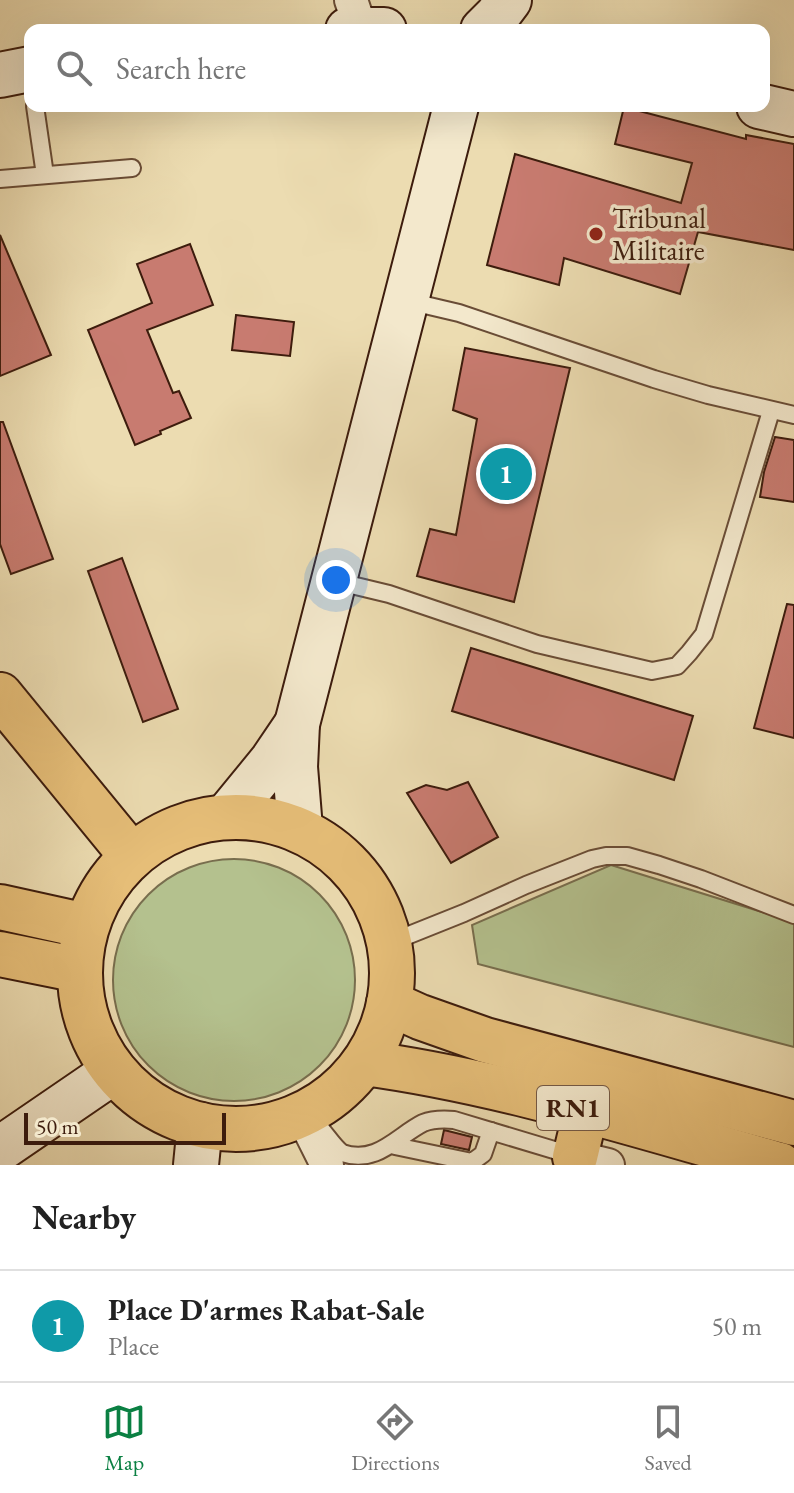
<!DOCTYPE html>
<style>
body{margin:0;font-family:"EB Garamond",serif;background:#f2f2f2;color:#222}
.scale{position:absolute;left:24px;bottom:20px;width:202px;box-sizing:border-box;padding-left:8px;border:4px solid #3d1c0d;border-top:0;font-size:22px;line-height:28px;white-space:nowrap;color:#3d1c0d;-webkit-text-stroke:6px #f3e8cc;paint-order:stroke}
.you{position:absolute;left:336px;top:580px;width:28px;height:28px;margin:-20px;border:6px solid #fff;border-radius:50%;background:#1a73e8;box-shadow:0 0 0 12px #1a73e833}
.badge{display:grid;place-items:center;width:52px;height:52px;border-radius:50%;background:#0b8043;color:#fff;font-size:26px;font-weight:700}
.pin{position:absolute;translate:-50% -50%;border:4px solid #fff;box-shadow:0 2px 8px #0006}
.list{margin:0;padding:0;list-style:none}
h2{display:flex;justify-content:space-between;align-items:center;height:104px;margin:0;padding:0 32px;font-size:34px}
h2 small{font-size:26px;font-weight:400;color:#767676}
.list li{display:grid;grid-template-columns:52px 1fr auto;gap:24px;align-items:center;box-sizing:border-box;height:112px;padding:0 32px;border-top:2px solid #e0e0e0}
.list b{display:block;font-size:30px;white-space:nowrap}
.list p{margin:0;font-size:26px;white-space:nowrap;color:#767676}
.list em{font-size:26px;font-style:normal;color:#767676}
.icon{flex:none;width:44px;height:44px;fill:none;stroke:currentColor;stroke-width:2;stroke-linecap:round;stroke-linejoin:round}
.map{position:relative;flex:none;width:794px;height:1165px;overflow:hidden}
.search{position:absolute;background:#fff;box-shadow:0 8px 32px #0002;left:24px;right:24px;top:24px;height:88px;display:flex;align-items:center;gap:20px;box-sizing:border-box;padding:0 28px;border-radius:16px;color:#767676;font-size:30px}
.sheet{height:216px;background:#fff}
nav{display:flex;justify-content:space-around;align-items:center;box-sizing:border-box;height:112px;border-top:2px solid #e0e0e0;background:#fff;font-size:22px;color:#767676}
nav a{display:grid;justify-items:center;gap:4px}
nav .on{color:#0b8043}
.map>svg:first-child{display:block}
.green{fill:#b4c18e;stroke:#786e4e;stroke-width:2}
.building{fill:#c87b70;stroke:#3d1c0d;stroke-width:2}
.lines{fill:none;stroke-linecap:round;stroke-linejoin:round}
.lane-casing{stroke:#694c36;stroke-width:20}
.street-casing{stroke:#694c36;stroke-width:36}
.secondary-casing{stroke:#3d1c0d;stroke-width:48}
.primary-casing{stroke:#3d1c0d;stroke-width:48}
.lane{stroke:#f3e8cc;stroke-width:16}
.street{stroke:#f3e8cc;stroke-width:32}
.secondary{stroke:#f3e8cc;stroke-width:44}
.primary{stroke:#e6be78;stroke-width:44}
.poi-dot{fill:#8f2418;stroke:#f3e8cc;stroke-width:3}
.labels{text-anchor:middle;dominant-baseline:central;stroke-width:7;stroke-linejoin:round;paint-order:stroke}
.shield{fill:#f3e8cc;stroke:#745946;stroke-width:2}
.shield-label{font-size:26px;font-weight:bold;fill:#3d1c0d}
.poi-label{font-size:28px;fill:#3d1c0d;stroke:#f3e8cc;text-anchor:start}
</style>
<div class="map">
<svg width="794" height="1165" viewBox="0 0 794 1165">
<rect width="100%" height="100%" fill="#ecdcb1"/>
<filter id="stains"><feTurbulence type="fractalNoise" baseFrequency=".0025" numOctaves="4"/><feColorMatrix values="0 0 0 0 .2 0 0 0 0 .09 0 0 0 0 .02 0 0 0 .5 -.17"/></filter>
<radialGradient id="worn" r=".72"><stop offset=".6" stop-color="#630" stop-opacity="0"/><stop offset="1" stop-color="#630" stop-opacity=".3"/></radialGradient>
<g class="green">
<circle cx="234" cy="980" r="121"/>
<polygon points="611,865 794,922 794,1047 478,964 472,925"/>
</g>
<g class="building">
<polygon points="624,107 746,139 746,135 794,144 794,250 698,232 680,294 564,258 559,285 487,265 515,154 681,203 692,163 615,144"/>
<polygon points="0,235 51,355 0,376"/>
<polygon points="190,244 213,305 147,330 173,393 179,391 191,418 160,431 161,434 135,445 88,330 152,303 137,264"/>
<polygon points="236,315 294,322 290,356 232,350"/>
<polygon points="465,348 570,368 514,602 417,576 430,529 456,535 477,419 453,410"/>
<polygon points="0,422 3,422 53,559 11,574 0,544"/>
<polygon points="775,437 794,440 794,502 760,497 764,472"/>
<polygon points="122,558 178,709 143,722 88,571"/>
<polygon points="787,604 794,605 794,738 754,728"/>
<polygon points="471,648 693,716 674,780 452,711"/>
<polygon points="468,782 498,837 451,863 407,793 426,785 447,790"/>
<polygon points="444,1130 472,1137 469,1150 441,1144"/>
</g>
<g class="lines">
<g class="lane-casing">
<g id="lane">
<polyline points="35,106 45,175"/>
<polyline points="0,179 132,168"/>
<polyline points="408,301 459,313 654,379 708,395 794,415"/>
<polyline points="335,581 389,594 537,644 652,671 677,666 689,653 704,634 771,411"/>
<polyline points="389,943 464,913 526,885 592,859 606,856 627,856 659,865 701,879 794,915"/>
<path d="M321,1129C328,1137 334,1147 342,1153C377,1165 397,1136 423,1123C433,1119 443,1119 454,1120L574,1156"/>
<polyline points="395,1146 472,1162 483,1154 491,1131"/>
</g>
</g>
<g class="street-casing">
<g id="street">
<polyline points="351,0 361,30"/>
<polyline points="302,1115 327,1165"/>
<polyline points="575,1157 608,1165"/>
</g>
</g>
<g class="secondary-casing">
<g id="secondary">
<polyline points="348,30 384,30"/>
<polyline points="483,30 497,16 509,0"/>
<polyline points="0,75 30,69"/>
<polyline points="759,106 794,114"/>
<polyline points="227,816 272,761 297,724"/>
<polyline points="300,829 295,767 297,724 456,106"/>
<polyline points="0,1149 114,1071"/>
<polyline points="196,1165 200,1125"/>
</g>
</g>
<g class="primary-casing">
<g id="primary">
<polyline points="0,695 131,855"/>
<circle cx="236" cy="973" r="156"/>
<polyline points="0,907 86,926"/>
<polyline points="0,954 79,970"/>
<polyline points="389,1003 420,1017 485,1040 794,1123"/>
<path d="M364,1063C505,1082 642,1127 780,1165"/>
<polyline points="575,1157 586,1111"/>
</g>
</g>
<use href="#lane" class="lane"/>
<use href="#street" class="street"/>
<use href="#secondary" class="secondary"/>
<use href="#primary" class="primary"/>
</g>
<circle class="poi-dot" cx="596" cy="234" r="8"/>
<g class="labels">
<rect class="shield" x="537" y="1086" width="72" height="44" rx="6"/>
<g class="shield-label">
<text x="573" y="1108">RN1</text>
</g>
<g class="poi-label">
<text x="612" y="218">Tribunal<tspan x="612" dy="32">Militaire</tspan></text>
</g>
</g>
<rect width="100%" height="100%" filter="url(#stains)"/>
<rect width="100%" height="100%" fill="url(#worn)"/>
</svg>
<div class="scale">50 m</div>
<div class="you"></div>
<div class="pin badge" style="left:506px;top:474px;background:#0f9aa8">1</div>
<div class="search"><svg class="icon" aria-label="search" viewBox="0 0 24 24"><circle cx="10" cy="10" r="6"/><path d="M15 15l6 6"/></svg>Search here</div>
</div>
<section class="sheet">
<h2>Nearby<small></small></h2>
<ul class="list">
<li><span class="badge" style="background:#0f9aa8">1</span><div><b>Place D'armes Rabat-Sale</b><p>Place</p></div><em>50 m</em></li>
</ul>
</section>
<nav>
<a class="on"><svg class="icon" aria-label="map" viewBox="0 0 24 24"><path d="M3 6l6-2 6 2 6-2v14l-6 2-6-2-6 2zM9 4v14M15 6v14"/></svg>Map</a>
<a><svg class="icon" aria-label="directions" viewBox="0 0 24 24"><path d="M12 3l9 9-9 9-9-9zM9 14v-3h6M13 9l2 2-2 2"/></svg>Directions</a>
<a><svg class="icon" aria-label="saved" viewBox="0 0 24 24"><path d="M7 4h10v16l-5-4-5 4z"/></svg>Saved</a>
</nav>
